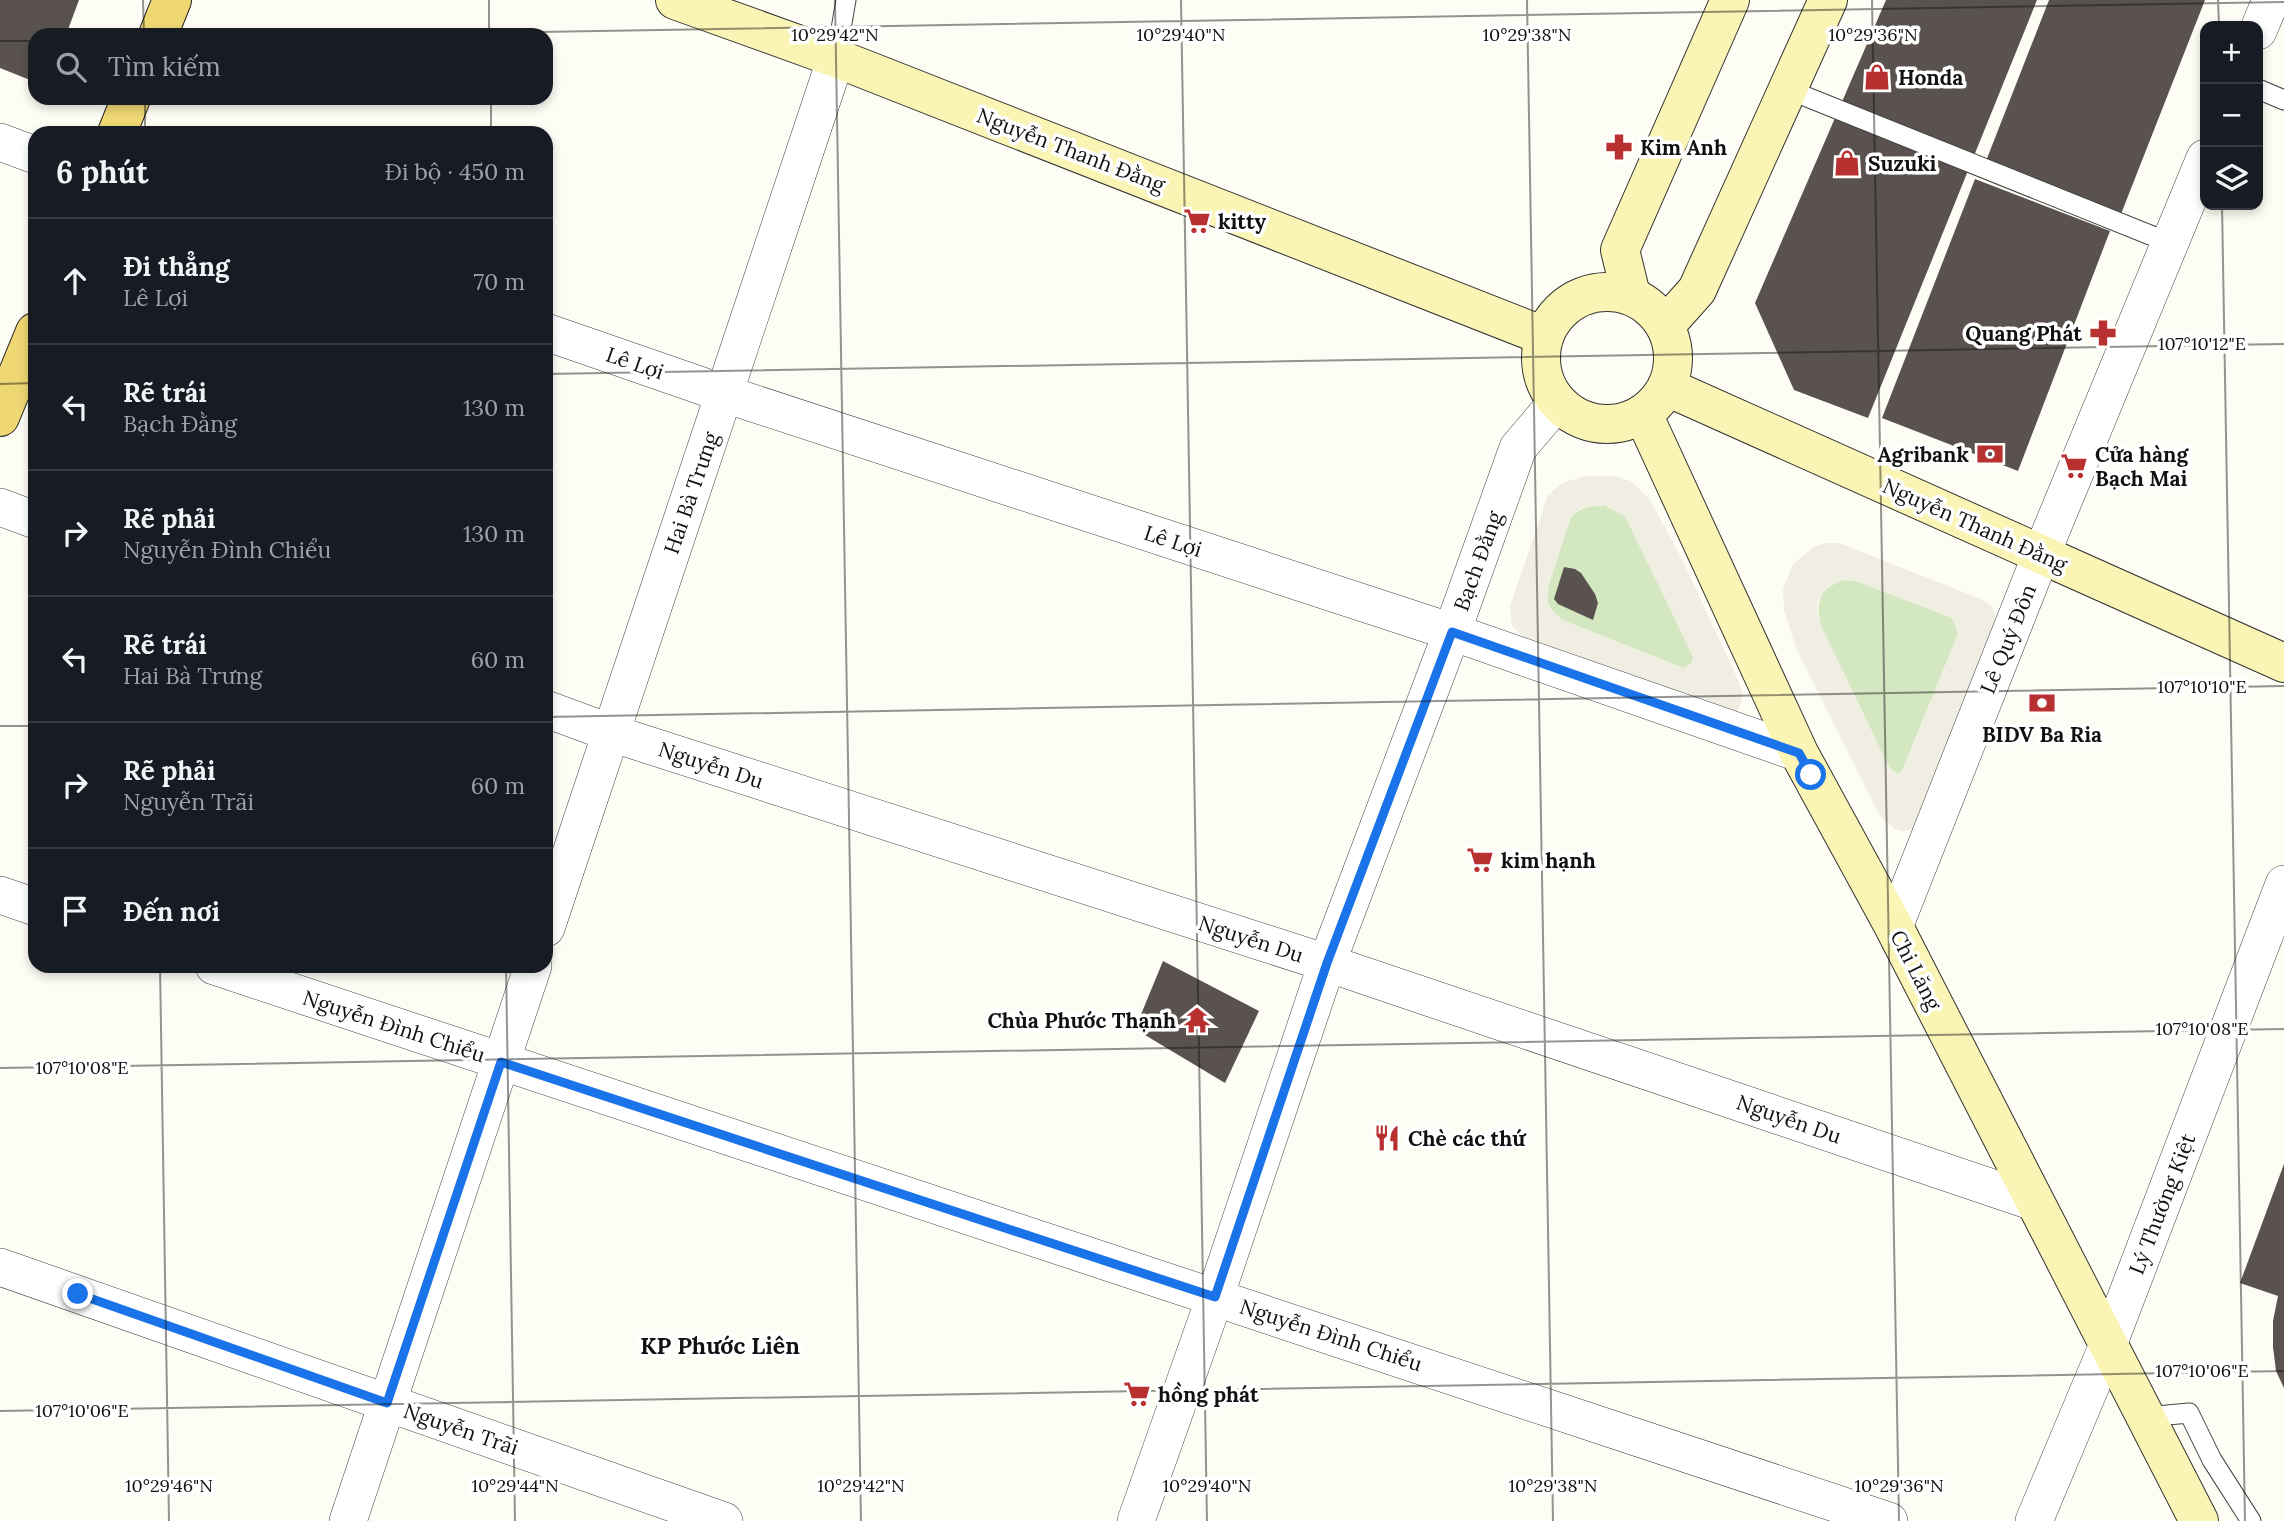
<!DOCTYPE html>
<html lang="vi">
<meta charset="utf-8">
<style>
body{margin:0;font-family:Lora,serif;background:#242831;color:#f1f3f6}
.controls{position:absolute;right:21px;top:21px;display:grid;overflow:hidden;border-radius:14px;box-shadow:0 4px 10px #0003}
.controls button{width:63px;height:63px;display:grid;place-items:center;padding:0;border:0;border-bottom:2px solid #363941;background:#171b24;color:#f1f3f6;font:35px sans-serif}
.stop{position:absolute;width:21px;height:21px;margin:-16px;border:5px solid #1a73e8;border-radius:50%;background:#fff}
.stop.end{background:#1a73e8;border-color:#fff;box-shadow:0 2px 7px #0008}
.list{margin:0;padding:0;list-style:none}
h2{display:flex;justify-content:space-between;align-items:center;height:91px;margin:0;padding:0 28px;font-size:30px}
h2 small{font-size:23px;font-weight:400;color:#9ea1a6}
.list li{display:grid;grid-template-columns:46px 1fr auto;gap:21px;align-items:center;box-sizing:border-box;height:126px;padding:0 28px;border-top:2px solid #363941}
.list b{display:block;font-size:26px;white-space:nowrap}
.list p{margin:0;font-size:23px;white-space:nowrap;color:#9ea1a6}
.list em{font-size:23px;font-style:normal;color:#9ea1a6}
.icon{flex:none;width:38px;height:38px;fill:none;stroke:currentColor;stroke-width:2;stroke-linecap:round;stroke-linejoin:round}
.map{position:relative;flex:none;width:2284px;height:1521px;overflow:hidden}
.search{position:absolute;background:#171b24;box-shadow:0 4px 10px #0003;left:28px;top:28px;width:525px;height:77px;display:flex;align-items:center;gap:18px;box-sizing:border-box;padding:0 24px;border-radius:21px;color:#9ea1a6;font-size:26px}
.panel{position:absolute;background:#171b24;box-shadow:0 4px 10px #0003;left:28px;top:126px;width:525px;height:847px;border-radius:21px}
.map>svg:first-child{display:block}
.green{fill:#d3e8c0}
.plaza{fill:#f0ede3;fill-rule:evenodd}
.building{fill:#59524e}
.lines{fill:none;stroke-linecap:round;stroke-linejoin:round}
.lane-casing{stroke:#444;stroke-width:21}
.street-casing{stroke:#444;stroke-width:38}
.secondary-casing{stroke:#333;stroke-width:40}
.primary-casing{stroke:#222;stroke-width:40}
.lane{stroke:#fff;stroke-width:19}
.street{stroke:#fff;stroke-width:37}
.secondary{stroke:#faf5b5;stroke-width:38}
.primary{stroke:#efd774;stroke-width:38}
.route{stroke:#1a73e8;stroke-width:9}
.ticks{fill:none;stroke:#111;stroke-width:2;stroke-opacity:0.45}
.labels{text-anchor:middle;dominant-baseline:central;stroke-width:7;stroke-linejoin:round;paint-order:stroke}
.poi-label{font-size:21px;font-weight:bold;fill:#111;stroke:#fff;text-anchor:start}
.street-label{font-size:21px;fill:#111;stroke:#fff}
.neighbourhood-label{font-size:23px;font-weight:bold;fill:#111;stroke:#fff}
.ticks-label{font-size:18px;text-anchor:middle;fill:#111;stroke:#fff;stroke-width:7;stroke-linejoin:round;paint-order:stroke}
</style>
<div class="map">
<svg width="2284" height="1521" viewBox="0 0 2284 1521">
<rect width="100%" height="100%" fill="#fefdf5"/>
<g class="green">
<path d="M1604,505L1625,516L1694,657L1691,664L1683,668L1562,620C1556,614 1550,610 1548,602C1543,584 1564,539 1570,520C1578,506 1589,507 1604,505Z"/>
<path d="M1843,580L1856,581L1953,618L1958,634L1902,771L1899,775L1889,767L1821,626C1815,604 1819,587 1843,580Z"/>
</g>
<g class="plaza">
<path d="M1587,476H1613L1631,481L1650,500L1682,559L1739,682L1743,696L1737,713L1535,647L1512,626L1510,606L1548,495L1564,482ZM1604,505L1625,516L1693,657L1691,664L1683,668L1562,620L1551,610L1547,600L1549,585L1570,520L1575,513L1581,508Z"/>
<path d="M1825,543H1839L1981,599L1991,605L1995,614V624L1914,829L1903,831L1895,829L1880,816L1796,648L1784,610L1783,589L1793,564L1814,547ZM1843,580L1856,581L1952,618L1958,634L1902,771L1898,774L1889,767L1821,626L1817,612L1818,600L1825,589Z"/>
</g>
<g class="building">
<polygon points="0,0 79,0 66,35 35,35 35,82 0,68"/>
<polygon points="1886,0 2037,0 1868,418 1794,390 1755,303"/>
<polygon points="2049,0 2205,0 2121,214 1986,161"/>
<polygon points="1975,179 2110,231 2018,471 1882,418"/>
<polygon points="1564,567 1575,569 1581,573 1595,594 1598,603 1593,620 1558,604 1554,599"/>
<polygon points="1163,961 1259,1011 1225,1083 1135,1029"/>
<polygon points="2284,1164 2284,1388 2276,1371 2273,1347 2273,1321 2278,1296 2240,1283"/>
</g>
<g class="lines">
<g class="lane-casing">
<g id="lane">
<polyline points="836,58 846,0"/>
<polyline points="1787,89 2170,243"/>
<polyline points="2258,89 2284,100"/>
<polyline points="2146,1417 2189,1413 2212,1460 2251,1521"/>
</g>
</g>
<g class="street-casing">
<g id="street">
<polyline points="2258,31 2271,0"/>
<polyline points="0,142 35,155"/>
<polyline points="546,332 725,394 1452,632 1799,753"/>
<polyline points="0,507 35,520"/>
<polyline points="546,709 611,733 1327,963 2034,1202"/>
<polyline points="0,895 35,907"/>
<polyline points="1894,927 2041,555 2205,158"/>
<polyline points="546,928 836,58"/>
<polyline points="214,966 1889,1521"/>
<polyline points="0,1267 724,1521"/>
<polyline points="348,1521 533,966"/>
<polyline points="1136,1521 1215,1297 1327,963 1452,632 1518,448 1557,402"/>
<polyline points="2034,1521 2108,1345 2284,884"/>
</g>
</g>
<g class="secondary-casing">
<g id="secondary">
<polyline points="675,0 836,58 1544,336"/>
<circle cx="1607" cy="358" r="66"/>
<polyline points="1631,295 1620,250 1730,0"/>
<polyline points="1665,326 1697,290 1828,0"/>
<polyline points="1667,387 2284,663"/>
<polyline points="1643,414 1799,753 1894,927 2199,1521"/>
</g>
</g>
<g class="primary-casing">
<g id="primary">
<polyline points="158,35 172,0"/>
<polyline points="117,133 131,98"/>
<polyline points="0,417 35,332"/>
</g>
</g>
<use href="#lane" class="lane"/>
<use href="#street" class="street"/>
<use href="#secondary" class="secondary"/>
<use href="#primary" class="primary"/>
</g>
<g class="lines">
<polyline class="route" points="78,1294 387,1403 501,1062 1215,1297 1327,963 1452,632 1799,753 1811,775"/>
</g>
<path class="ticks" d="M143,0L144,35M489,0V35M835,0L861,1521M1181,0L1207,1521M1527,0L1553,1521M1872,0L1899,1521M2218,0L2219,26M369,35L2284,2M0,41H35M145,98V133M491,98V133M2222,205L2245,1521M546,374L2284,344M0,384L35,383M546,717L2284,686M0,726H35M160,966L169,1521M506,966L515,1521M0,1068L2284,1029M0,1411L2284,1371"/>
<defs>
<g id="shop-bare" transform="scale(2.1)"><path d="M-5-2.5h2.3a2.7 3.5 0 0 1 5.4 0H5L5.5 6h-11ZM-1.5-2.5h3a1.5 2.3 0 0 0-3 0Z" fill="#b93031" stroke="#fff" stroke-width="2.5" paint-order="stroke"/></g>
<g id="pharmacy-bare" transform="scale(2.1)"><path d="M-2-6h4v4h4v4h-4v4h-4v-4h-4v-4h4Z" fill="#b93031" stroke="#fff" stroke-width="2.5" paint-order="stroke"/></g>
<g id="supermarket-bare" transform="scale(2.1)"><path d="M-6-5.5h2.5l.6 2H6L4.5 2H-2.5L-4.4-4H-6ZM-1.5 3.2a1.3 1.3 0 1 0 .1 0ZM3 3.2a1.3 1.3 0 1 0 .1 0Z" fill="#b93031" stroke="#fff" stroke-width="2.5" paint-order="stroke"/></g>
<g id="bank-bare" transform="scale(2.1)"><path d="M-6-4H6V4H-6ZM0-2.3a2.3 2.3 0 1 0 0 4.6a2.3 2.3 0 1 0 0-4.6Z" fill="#b93031" stroke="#fff" stroke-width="2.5" paint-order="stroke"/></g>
<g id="temple-bare" transform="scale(2.1)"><path d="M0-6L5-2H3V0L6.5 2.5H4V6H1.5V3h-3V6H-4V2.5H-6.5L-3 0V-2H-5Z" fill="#b93031" stroke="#fff" stroke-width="2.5" paint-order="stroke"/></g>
<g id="restaurant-bare" transform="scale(2.1)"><path d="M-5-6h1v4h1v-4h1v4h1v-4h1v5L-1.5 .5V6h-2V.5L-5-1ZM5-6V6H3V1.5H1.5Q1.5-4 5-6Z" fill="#b93031" stroke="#fff" stroke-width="2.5" paint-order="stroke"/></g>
</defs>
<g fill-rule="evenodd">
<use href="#shop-bare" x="1877" y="77"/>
<use href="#pharmacy-bare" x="1619" y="147"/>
<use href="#shop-bare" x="1847" y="163"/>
<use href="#supermarket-bare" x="1197" y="221"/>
<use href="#pharmacy-bare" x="2103" y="333"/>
<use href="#bank-bare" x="1990" y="454"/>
<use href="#supermarket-bare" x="2074" y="466"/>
<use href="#bank-bare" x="2042" y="703"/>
<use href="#supermarket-bare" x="1480" y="860"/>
<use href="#temple-bare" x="1197" y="1020"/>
<use href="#restaurant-bare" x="1387" y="1138"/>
<use href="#supermarket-bare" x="1137" y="1394"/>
</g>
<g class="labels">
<g class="poi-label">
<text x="1898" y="77">Honda</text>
<text x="1640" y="147">Kim Anh</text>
<text x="1868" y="163">Suzuki</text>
<text x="1218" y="221">kitty</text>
<text x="2082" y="333" text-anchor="end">Quang Phát</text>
<text x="1969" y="454" text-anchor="end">Agribank</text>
<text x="2095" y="454">Cửa hàng<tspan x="2095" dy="24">Bạch Mai</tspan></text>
<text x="2042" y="734" text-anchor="middle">BIDV Ba Ria</text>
<text x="1501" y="860">kim hạnh</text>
<text x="1176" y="1020" text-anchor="end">Chùa Phước Thạnh</text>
<text x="1408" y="1138">Chè các thứ</text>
<text x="1158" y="1394">hồng phát</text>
</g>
<g class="street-label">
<text transform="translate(1071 150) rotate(21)">Nguyễn Thanh Đằng</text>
<text transform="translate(635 363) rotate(19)">Lê Lợi</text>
<text transform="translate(691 493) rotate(-71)">Hai Bà Trưng</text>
<text transform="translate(1975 525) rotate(24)">Nguyễn Thanh Đằng</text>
<text transform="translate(1173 541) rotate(18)">Lê Lợi</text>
<text transform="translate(1478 561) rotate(-70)">Bạch Đằng</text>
<text transform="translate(2008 639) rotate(-68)">Lê Quý Đôn</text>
<text transform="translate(711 765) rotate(18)">Nguyễn Du</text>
<text transform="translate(1251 939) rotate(18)">Nguyễn Du</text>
<text transform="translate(1916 970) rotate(63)">Chi Lăng</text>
<text transform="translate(394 1026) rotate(18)">Nguyễn Đình Chiểu</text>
<text transform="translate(1789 1119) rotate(19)">Nguyễn Du</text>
<text transform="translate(2162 1204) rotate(-69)">Lý Thường Kiệt</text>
<text transform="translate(1331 1335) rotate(18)">Nguyễn Đình Chiểu</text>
<text transform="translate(461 1429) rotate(19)">Nguyễn Trãi</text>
</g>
<g class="neighbourhood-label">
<text x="720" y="1345">KP Phước Liên</text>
</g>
</g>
<g class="ticks-label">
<text x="835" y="41">10°29'42"N</text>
<text x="1181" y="41">10°29'40"N</text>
<text x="1527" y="41">10°29'38"N</text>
<text x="1873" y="41">10°29'36"N</text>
<text x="2202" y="350">107°10'12"E</text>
<text x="2202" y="693">107°10'10"E</text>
<text x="2202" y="1035">107°10'08"E</text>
<text x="82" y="1074">107°10'08"E</text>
<text x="2202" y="1377">107°10'06"E</text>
<text x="82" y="1417">107°10'06"E</text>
<text x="169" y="1492">10°29'46"N</text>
<text x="515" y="1492">10°29'44"N</text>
<text x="861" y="1492">10°29'42"N</text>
<text x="1207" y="1492">10°29'40"N</text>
<text x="1553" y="1492">10°29'38"N</text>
<text x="1899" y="1492">10°29'36"N</text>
</g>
</svg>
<div class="controls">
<button>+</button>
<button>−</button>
<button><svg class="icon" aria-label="layers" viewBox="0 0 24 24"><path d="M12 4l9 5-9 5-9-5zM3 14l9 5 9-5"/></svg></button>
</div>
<div class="stop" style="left:1811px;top:775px"></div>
<div class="stop end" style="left:78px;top:1294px"></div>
<div class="search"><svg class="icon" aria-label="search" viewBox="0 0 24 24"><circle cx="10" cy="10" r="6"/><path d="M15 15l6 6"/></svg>Tìm kiếm</div>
<section class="panel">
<h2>6 phút<small>Đi bộ · 450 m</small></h2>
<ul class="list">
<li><svg class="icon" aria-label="ahead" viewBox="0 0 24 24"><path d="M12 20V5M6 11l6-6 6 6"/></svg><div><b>Đi thẳng</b><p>Lê Lợi</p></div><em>70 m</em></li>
<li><svg class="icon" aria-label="left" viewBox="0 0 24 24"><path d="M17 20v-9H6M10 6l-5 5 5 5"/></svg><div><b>Rẽ trái</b><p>Bạch Đằng</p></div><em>130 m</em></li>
<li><svg class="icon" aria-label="right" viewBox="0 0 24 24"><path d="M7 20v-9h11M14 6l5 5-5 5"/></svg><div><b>Rẽ phải</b><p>Nguyễn Đình Chiểu</p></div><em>130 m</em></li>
<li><svg class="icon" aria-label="left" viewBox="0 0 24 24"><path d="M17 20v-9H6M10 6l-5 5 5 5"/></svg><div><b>Rẽ trái</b><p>Hai Bà Trưng</p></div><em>60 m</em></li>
<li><svg class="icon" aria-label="right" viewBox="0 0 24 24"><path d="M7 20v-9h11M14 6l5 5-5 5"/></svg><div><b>Rẽ phải</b><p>Nguyễn Trãi</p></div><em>60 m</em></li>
<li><svg class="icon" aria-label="arrive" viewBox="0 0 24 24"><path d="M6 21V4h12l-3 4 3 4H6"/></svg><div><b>Đến nơi</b></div></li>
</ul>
</section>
</div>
